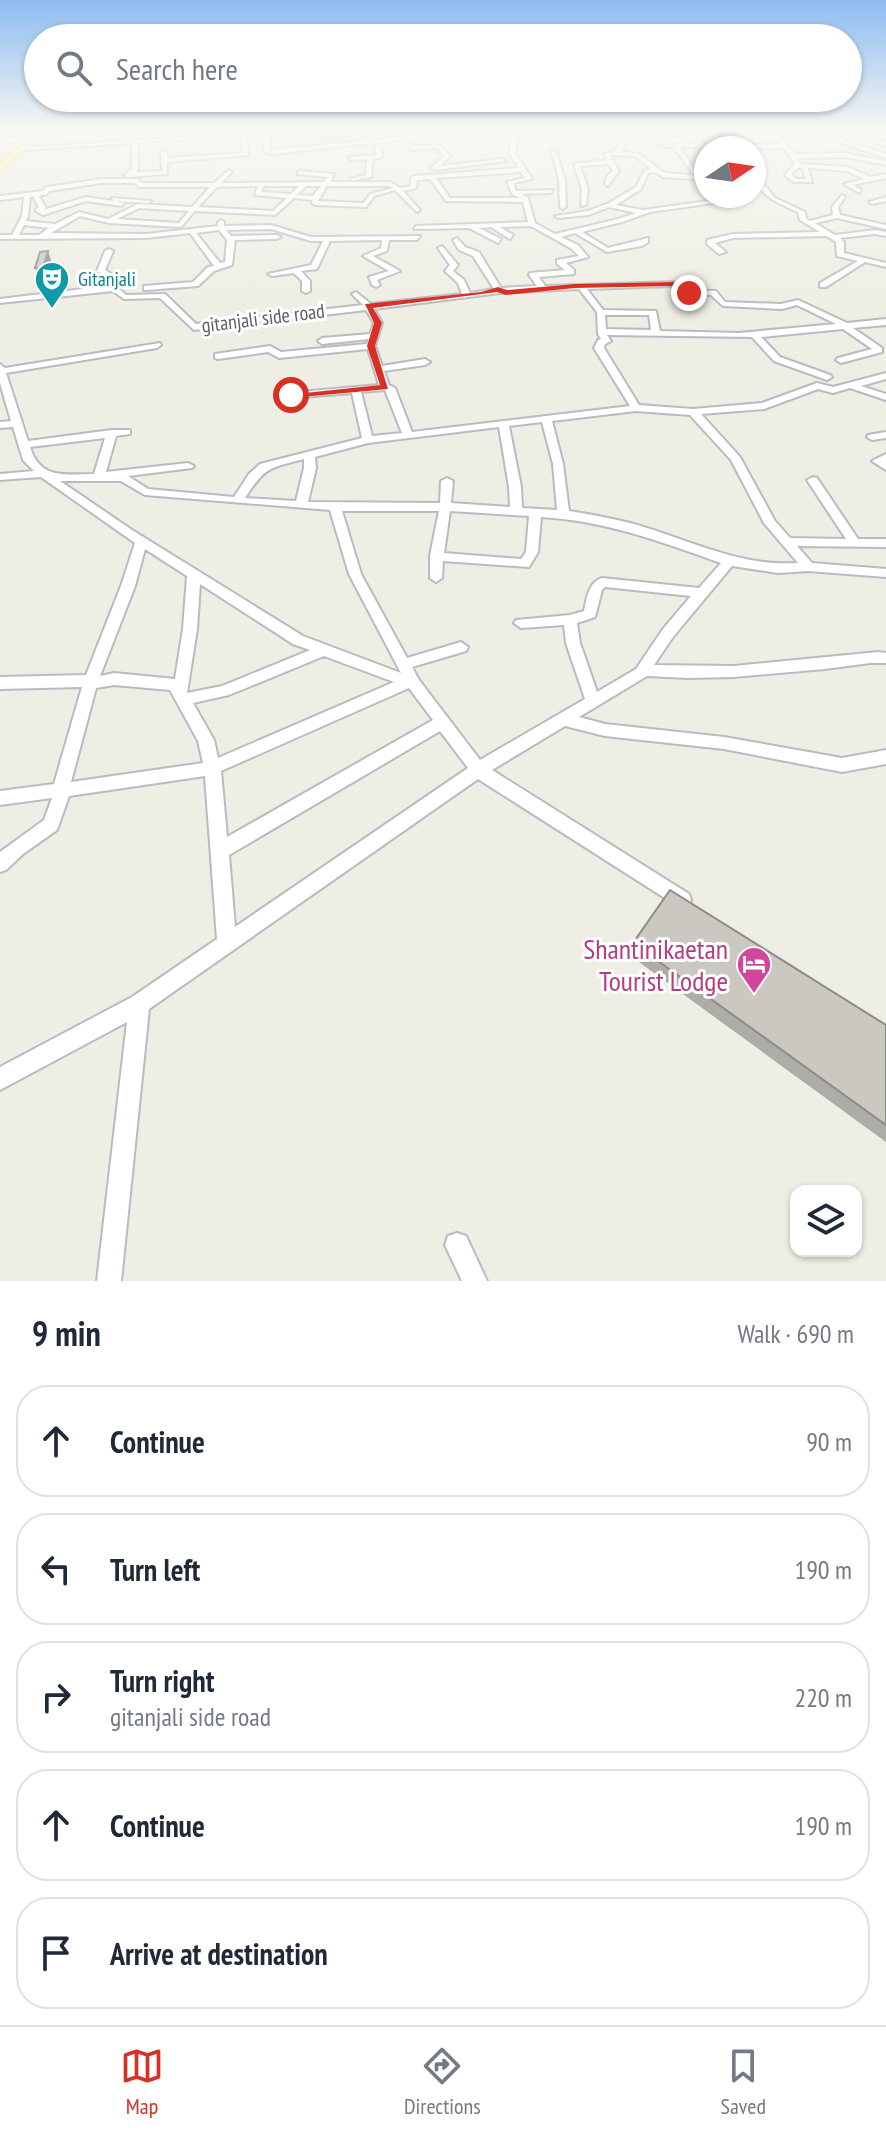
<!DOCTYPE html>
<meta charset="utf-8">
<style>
body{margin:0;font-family:"PT Sans Narrow",sans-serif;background:#f2f2f3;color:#1f2937}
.controls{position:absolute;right:24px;bottom:24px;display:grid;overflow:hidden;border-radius:16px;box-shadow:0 2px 6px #0004}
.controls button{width:72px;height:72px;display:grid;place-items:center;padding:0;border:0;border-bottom:2px solid #e0e1e3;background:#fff;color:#1f2937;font:40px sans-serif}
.compass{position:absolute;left:694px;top:136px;width:72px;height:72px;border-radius:50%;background:#fff;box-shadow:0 2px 6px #0004;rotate:77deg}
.stop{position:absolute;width:24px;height:24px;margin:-18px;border:6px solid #d93025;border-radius:50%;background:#fff}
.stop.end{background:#d93025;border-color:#fff;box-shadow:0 2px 8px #0008}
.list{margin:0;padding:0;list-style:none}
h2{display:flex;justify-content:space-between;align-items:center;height:104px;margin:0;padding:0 32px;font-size:34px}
h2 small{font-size:26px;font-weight:400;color:#747a83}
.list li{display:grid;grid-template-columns:52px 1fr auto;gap:24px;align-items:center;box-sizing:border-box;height:112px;margin:0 16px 16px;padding:0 16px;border:2px solid #e0e1e3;border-radius:32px}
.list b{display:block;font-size:30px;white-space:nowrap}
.list p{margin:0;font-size:26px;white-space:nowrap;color:#747a83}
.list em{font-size:26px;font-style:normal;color:#747a83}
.icon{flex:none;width:44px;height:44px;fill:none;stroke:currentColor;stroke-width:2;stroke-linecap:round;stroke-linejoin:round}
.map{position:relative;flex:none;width:886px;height:1281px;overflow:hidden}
.search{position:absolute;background:#fff;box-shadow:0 2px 6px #0004;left:24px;right:24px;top:24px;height:88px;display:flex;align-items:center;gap:20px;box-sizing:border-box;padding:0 28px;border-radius:44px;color:#747a83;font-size:30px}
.sheet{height:744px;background:#fff}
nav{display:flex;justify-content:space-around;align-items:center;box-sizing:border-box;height:112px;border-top:2px solid #e0e1e3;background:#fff;font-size:22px;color:#747a83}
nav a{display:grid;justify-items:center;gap:4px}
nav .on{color:#d93025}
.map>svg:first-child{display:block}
.green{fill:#c0e7c6}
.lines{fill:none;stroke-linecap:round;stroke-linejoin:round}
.minor-casing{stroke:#b9bbc0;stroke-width:4}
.major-casing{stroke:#f3df58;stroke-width:4}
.minor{fill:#fff;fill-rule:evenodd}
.major{fill:#fffea9;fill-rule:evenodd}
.wall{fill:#aeaca6}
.shaded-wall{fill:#8d8c87}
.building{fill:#cac8c1;stroke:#8d8c87;stroke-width:2}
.route{fill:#d93025}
.labels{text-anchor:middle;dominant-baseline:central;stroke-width:6;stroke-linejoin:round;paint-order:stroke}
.far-culture-label{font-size:20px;fill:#0d838f;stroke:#fff;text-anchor:start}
.far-street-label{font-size:20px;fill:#5c5f65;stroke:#fff}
.near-hotel-label{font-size:28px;fill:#b23c85;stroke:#fff;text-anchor:end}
</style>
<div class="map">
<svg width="886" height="1281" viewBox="0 0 886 1281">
<rect width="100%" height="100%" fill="#efeee4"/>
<path class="green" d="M296,132H393C373,143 314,147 296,132Z"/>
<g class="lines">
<g class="minor-casing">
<g id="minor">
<path d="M269,132L271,150L415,136L414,132H518L515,153L532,179L514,183L516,191L553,190L551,193L522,194L528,198L535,223L555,234L618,219L636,213L609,207L589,215L558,218L555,216L588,211L609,203L636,187L644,171L651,169L635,156L610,155L619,171L608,186L605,184L607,176L613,171L608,164L580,166L588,189L586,205L581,206L582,189L574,164L607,160L604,154L615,151L626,134L620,132H687L701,139L703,144L722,146L780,144L768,132H774L796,154L845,153L886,161V165L845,157L798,158L800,164L848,167L871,177L886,174V178L853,185L861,190L859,193L844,184L864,179L847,171L808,168L812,182H793L785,175L794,164L791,157L783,148L680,147L696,172L693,174L674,147L658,146L698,143L697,141L687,137L631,134L621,151L639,154L665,173L706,176V180L663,177L655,172L648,173L641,189L616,205L643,210L722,199V196H728V201L650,212L622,222L582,232L608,248L648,238V242L642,246L607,252L575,233L561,237L578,245L588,257L566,263L574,270V274L539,277L545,286L674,282L684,290L716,291L725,302L781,304L798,300L847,323L886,319V325L853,328L882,348V352L841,363L836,360L838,358L872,349L843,329L761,337L780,357L830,375L832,377L827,380L774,361L752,337L607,335L611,341L605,344L604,348L639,405L693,409L762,403L817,383L833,387L886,373V379L861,386L886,394V400L850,388L833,393L818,389L764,409L701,414L740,457L775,521L790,538L846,539L807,480L813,477L817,478L858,539H886V547L797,546L812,563L886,569V577L808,571L778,573L732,566L673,637L654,665L734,666L878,652L886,653V663H870L825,669L734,677L688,678L647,676L579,717L605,724L724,737L842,758L886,750V764L842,772L724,749L605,736L565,726L492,770L689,894L691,900L689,906L682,909L478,779L149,1009L121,1281H97L127,1022L0,1090V1067L132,997L217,939L205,776L69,796L57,830L23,854L6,870L0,872V852L44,820L52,798L0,805V791L54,784L82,687L0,689V677L86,675L121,586L135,543L41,477L0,480V474L34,471L23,460L13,427L0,428V422L11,421L0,383V364L5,368L160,343L161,345L157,348L6,373L28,441L112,430H130V434L116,436L106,472L188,463L194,466L192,468L128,476L148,489L234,497L249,474L260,464L362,438L352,393L291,398L286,395L288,393L379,385L368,349L279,358L268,352L218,359L215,358V354L270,346L281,352L367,344L369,339L322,344L318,341L322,338L370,334L374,323L366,310L194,330L160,298L124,299L113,291L0,303V299L107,286L110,279L97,271L105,251L109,249L113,251L105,270L118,278L116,286L126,295L165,294L196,324L363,305L352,294L356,292L371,304L462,294L458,283L445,271L450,265L438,248L442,246L458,265L453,271L464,280L470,293L494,289L473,256L459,250L453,240L457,238L465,247L479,252L501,288L537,286L529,275L530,273L565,270L557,264V260L579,256L572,249L531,226L500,227L513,235L510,239L491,227L479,228L501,239L498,243L469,228L414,229L416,226L528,222L523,202L446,201L430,179L417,180L416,188L403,191L420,210L417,212L395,190L374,196L366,207L315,205L312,203V200L294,198L275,215L195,211L181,227L109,223L80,216L51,233L146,234L218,226V222L221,220L224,222V226L271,225L311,237L420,236L417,240H389L387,251L373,256L400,271L377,280L380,285L376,287L372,285L369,277L389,271L363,256L381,248L382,240L330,241L317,269L301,271L310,281V291L306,293L302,291V281L294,273L272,276L268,274L311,265L323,241H311L271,229L226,230L231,236L277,235L281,237L277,239L235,240L232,265L214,271L198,286L147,290H144V286L193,282L208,267L214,266L190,233L146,238L0,239V235H12L22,216L24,197L0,200V196L43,191L47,187L102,179H138L142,183H214L229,170L232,172L221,183L323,182L328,177L297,174L299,171L334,174L330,182H390L401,188L411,186V178L414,176L519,168L509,153L512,137L421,134L420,138L407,140L413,146L440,145L450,156L440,166L503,159L506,161L436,170L431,168L444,156L437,148L412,150L401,140L271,154L264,151V135L246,136L248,155L167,162V174L127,177L124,175L132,169V143L20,150L17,148ZM240,136L243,153L167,158V152L164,150L161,152L162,171L136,172L138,170V142ZM797,168H802L806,179H797L791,175ZM521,172L525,178L507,182L512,194L520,198H450L436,178ZM102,183H135L139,187H210L192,207L138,204L108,219L79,212L55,224L26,221L28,216L30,197L33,196L39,207L36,209V211L43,215L86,201L122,206L124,203L114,201L148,203L151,201L112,198L114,201L86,197L43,210L46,208L39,196L47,194L49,191ZM258,186L255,195L287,198L273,211L198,207L217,187ZM264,186H299L291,194L261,192ZM306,186H321L313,196L297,195ZM327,186H389L393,188L370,194L364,203L318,201ZM139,208L189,211L179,223L117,219ZM24,225L49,228L39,235H19ZM219,230L227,240L225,262L220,263L196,233ZM672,286L682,294L711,295L723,306L782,309L797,305L836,324L739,333L660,331L656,311L603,310L587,289ZM579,289L597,312L598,334L601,339L598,340L594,348L630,406L412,432L395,388L389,385L384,371L425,365L430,362L425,359L382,366L375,346L382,323L374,309L500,293ZM605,315H649L651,330L606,329ZM385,390L402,433L372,436L361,392ZM636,411L690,415L731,460L764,523L798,563C738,567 686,538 630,523C610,518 589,514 569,511L563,464L552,421ZM542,422L553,464L557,510L522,508L521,487L509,426ZM499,427L509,487L510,507L451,503L453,481L447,478L441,481L440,503L308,502L316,468L315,457L368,443ZM105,438L94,474C66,474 40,480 30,447ZM304,459V468L296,501L245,498C265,467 269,468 304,459ZM60,481H121L145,495L330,510L349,574L401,673L303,636L132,530ZM342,511H439L430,556V578L436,582L442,578L443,561L529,567L538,552L541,517C606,521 659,541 721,563L699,588L602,578C588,583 587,598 584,611L570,615L516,620L514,623L521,628L564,625L566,643L585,699L480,760L419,680L412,667L466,651L468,647L461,642L407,658L361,574ZM450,511L529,516L526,552L521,559L444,553ZM145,549L187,576L183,629L175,679L114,673L100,676L135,586ZM200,584L293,644L310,650L222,686L187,693L197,629ZM605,587L691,596L663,629L636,669L597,692L580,643L577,623L595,617L602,590ZM324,656L394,682L218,758L214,740L193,703L229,695ZM114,685L170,690L198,741L203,763L71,782L96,688ZM409,688L433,720L227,837L221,771ZM440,731L468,768L235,927L229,855Z"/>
<polygon points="811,132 819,132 886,154 886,158"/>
<polygon points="857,132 864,132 886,142 886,146"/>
<polygon points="31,137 33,140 0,143 0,139"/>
<polygon points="378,145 381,147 383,157 373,159 371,177 351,181 351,179 366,175 367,159 351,160 349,157 377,155 375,147"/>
<polygon points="551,150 556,151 565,180 566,207 563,209 560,207 559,180"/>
<path d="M754,172L775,198L805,212L806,218L810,221L833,215L832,207L842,195L845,197L838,207L840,215L886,225V229L837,218L815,223L835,235L875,230L886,232V236L875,234L840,238L844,242V253L886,263V267L865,262L826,287H820V283L858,261L837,256L836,242L827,236L733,238L715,243L726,252L719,254L707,244V240L733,234L820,232L800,220L798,212C779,204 756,195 754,172Z"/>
<polygon points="886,197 886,201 872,204 869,202"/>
<polygon points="886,432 886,438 872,440 867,437 868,435"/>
<polygon points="886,454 886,470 872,461"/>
<polygon points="457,1233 466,1236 487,1281 462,1281 445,1245 448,1236"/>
</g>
</g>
<g class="major-casing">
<polygon id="major" points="37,132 44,132 0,170 0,164"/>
</g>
<use href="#minor" class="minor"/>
<use href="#major" class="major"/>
</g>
<polygon class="wall" points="633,943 886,1025 886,1142 628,954"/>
<polygon class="shaded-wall" points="48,251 51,260 46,276 38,277 35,268"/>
<g class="building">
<polygon points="48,251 43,268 35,268 40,252"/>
<polygon points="670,890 886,1025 886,1125 633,943"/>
</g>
<linearGradient id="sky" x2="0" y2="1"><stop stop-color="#8dbcf1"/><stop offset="0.42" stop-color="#f8f7f3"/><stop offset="1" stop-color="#f8f7f3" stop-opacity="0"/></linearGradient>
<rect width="886" height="311" fill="url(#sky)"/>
<polygon class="route" points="674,282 693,293 680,294 672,286 575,288 506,295 497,292 373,308 382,323 375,346 388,389 291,398 286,395 380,385 367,346 374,323 365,304 481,292 498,287 507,290 575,284"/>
<defs>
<g id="theatre-pin" transform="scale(1.8)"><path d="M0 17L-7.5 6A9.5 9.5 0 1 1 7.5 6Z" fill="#0f9aa8" stroke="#fff"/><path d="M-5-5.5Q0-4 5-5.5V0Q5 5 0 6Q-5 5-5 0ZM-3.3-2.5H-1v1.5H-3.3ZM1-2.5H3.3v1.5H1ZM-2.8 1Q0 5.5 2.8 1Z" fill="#fff"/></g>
<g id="hotel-pin" transform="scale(1.8)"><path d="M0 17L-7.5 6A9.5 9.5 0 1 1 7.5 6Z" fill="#d1479c" stroke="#fff"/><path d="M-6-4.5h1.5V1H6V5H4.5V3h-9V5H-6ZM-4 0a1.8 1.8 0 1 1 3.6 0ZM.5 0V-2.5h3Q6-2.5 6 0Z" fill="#fff"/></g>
</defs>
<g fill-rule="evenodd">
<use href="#theatre-pin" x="52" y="279"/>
<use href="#hotel-pin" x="754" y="964"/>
</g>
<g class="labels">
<g class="far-culture-label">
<text x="78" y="279">Gitanjali</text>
</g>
<g class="far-street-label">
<text transform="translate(263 318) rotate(-7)">gitanjali side road</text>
</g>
<g class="near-hotel-label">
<text x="728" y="948">Shantinikaetan<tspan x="728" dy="32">Tourist Lodge</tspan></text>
</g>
</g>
</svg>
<div class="controls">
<button><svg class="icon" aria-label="layers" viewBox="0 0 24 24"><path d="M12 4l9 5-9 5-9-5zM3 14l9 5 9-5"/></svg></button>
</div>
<svg class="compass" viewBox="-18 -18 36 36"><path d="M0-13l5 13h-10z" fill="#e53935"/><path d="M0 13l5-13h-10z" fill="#747a83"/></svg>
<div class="stop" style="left:291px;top:395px"></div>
<div class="stop end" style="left:689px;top:293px"></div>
<div class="search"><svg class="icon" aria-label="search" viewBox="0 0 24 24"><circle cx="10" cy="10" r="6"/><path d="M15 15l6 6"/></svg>Search here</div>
</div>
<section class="sheet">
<h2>9 min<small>Walk · 690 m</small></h2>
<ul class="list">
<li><svg class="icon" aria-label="ahead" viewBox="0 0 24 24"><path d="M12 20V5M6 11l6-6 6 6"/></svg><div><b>Continue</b></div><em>90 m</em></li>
<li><svg class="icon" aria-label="left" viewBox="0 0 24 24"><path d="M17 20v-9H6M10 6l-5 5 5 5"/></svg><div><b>Turn left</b></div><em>190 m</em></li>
<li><svg class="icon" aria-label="right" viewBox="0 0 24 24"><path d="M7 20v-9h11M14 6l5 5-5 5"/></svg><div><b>Turn right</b><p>gitanjali side road</p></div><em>220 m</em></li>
<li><svg class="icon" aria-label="ahead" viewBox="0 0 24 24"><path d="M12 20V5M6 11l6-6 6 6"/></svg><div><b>Continue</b></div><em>190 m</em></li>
<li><svg class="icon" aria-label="arrive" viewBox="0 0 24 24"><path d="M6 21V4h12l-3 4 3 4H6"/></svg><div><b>Arrive at destination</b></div></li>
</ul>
</section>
<nav>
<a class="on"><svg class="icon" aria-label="map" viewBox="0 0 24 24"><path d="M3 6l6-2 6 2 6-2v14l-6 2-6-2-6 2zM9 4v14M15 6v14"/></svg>Map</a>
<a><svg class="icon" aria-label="directions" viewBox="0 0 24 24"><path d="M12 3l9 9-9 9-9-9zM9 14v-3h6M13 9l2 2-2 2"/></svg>Directions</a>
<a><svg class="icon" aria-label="saved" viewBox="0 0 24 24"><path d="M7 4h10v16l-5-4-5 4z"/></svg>Saved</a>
</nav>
